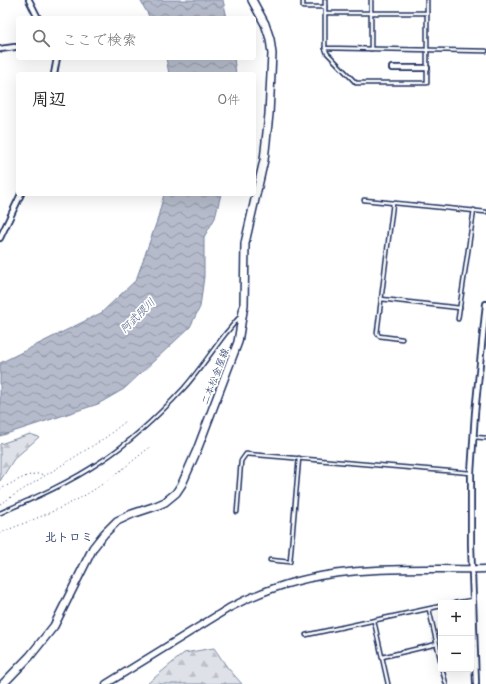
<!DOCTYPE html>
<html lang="ja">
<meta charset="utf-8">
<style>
body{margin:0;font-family:"Playpen Sans","Klee One",sans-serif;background:#f6f6f6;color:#222}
.controls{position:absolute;right:12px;bottom:12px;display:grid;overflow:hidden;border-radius:4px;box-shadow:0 4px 16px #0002}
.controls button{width:36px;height:36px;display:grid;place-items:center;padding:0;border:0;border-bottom:1px solid #e0e0e0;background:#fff;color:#222;font:20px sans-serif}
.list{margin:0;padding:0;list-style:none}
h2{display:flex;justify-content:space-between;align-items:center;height:52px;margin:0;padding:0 16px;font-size:17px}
h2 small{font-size:13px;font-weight:400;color:#767676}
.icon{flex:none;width:22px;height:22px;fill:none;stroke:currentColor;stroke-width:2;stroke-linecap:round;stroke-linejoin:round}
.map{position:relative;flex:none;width:486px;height:684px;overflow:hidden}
.search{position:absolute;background:#fff;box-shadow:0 4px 16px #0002;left:16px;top:16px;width:240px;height:44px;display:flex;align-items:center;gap:10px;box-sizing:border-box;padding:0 14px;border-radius:4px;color:#767676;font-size:15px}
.panel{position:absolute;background:#fff;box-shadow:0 4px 16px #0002;left:16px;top:72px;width:240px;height:124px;border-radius:4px}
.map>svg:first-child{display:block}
.forest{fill:url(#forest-firs);stroke:#7c88a2}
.water{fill:url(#water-waves);stroke:#77839f}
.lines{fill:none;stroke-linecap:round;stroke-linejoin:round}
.lane-casing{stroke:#1b2f5e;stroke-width:5.5}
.street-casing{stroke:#1b2f5e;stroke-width:8}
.secondary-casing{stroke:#1b2f5e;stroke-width:9}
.primary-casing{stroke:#1b2f5e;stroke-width:10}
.path{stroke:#1b2f5e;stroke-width:1;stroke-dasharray:1 3;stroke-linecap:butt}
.lane{stroke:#fff;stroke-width:2.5}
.street{stroke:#fff;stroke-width:4.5}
.secondary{stroke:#fff;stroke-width:6}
.primary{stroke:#fff;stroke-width:7}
.labels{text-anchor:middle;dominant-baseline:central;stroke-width:3.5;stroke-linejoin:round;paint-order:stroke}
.street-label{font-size:10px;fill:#1b2f5e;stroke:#fff}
.water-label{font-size:11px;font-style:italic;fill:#49597e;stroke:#fff}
.quarter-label{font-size:12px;font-weight:bold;fill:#1b2f5e;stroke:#fff}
</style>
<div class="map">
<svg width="486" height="684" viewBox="0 0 486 684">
<defs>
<pattern id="forest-firs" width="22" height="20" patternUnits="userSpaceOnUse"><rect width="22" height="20" fill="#dee1e7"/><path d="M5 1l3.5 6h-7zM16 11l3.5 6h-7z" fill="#bec1c9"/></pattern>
<pattern id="water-waves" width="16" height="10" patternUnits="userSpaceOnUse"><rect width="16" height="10" fill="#b5bbca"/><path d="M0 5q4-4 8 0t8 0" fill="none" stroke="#9298a7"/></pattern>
</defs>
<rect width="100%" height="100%" fill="#fff"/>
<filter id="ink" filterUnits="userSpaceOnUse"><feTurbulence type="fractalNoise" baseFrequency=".025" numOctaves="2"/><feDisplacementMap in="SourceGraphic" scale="8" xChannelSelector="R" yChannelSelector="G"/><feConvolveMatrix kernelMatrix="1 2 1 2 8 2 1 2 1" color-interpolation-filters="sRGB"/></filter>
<g filter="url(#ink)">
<g class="forest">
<polygon points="30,434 39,437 14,459 0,481 0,444"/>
<polygon points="214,648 227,667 242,684 147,684 184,653"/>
</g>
<g class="water">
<polygon points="140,0 223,0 227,18 150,18"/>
<polygon points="166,58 234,58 236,74 169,74"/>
<polygon points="164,194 221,194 215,218 204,237 204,277 200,307 190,327 124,389 98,404 0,436 0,363 101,313 136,280 157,221"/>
</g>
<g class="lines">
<g class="lane-casing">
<g id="lane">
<polyline points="303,0 303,7 325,7"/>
<polyline points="325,0 325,48 486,51"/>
<polyline points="371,0 371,49"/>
<polyline points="325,13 427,13"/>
<polyline points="325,48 327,53 356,83 427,83 427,0"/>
<polyline points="364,200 486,212"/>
<polyline points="393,203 377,333 379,336 402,339"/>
<polyline points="381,299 460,308"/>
<polyline points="458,319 474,210"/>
<polyline points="474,437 486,438"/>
<polyline points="237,512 241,461 246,454 471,473"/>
<path d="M0,513C34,498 69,483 100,462C131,442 159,415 184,388C199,371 212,351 226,333C231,328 235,321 240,317"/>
<polyline points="270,560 290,562 299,458"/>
<polyline points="455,603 473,600"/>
<polyline points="429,609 441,663"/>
<polyline points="374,621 388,684"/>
<polyline points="306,635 441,606"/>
<polyline points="382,657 437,644"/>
<polyline points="442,669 446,684"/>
</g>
</g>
<g class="street-casing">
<g id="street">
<polyline points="29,0 38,18"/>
<polyline points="0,49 15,47"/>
<polyline points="392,68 427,68"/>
<polyline points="54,74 57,58"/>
<polyline points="0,238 21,194"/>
<polyline points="476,684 471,544 471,473 475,413 486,304"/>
</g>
</g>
<g class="secondary-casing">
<path id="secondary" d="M106,684L229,608C266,588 307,576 349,572C394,567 440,570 486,569"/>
</g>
<g class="primary-casing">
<polyline id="primary" points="3,684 30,656 54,626 93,548 104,534 117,521 132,514 156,506 165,502 176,493 182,484 197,450 238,342 244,305 245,243 264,160 269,114 272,54 270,39 265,24 252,0"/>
</g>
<g class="path">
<path d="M0,489C12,484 31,470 44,475"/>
<polyline points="0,504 105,438 126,421"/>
<path d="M0,533C29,521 60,510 87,494C109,481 130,463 150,447"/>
</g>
<use href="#lane" class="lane"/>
<use href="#street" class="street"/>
<use href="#secondary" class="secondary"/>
<use href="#primary" class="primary"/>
</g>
</g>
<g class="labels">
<g class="street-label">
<text transform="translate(214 376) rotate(-69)">二本松金屋線</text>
</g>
<g class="water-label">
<text transform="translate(137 315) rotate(-45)">阿武隈川</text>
</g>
<g class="quarter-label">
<text x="69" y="536">北トロミ</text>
</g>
</g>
</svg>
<div class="controls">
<button>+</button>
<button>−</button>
</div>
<div class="search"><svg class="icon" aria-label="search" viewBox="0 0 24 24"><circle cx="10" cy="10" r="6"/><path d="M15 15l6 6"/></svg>ここで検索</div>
<section class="panel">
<h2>周辺<small>0件</small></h2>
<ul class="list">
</ul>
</section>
</div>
